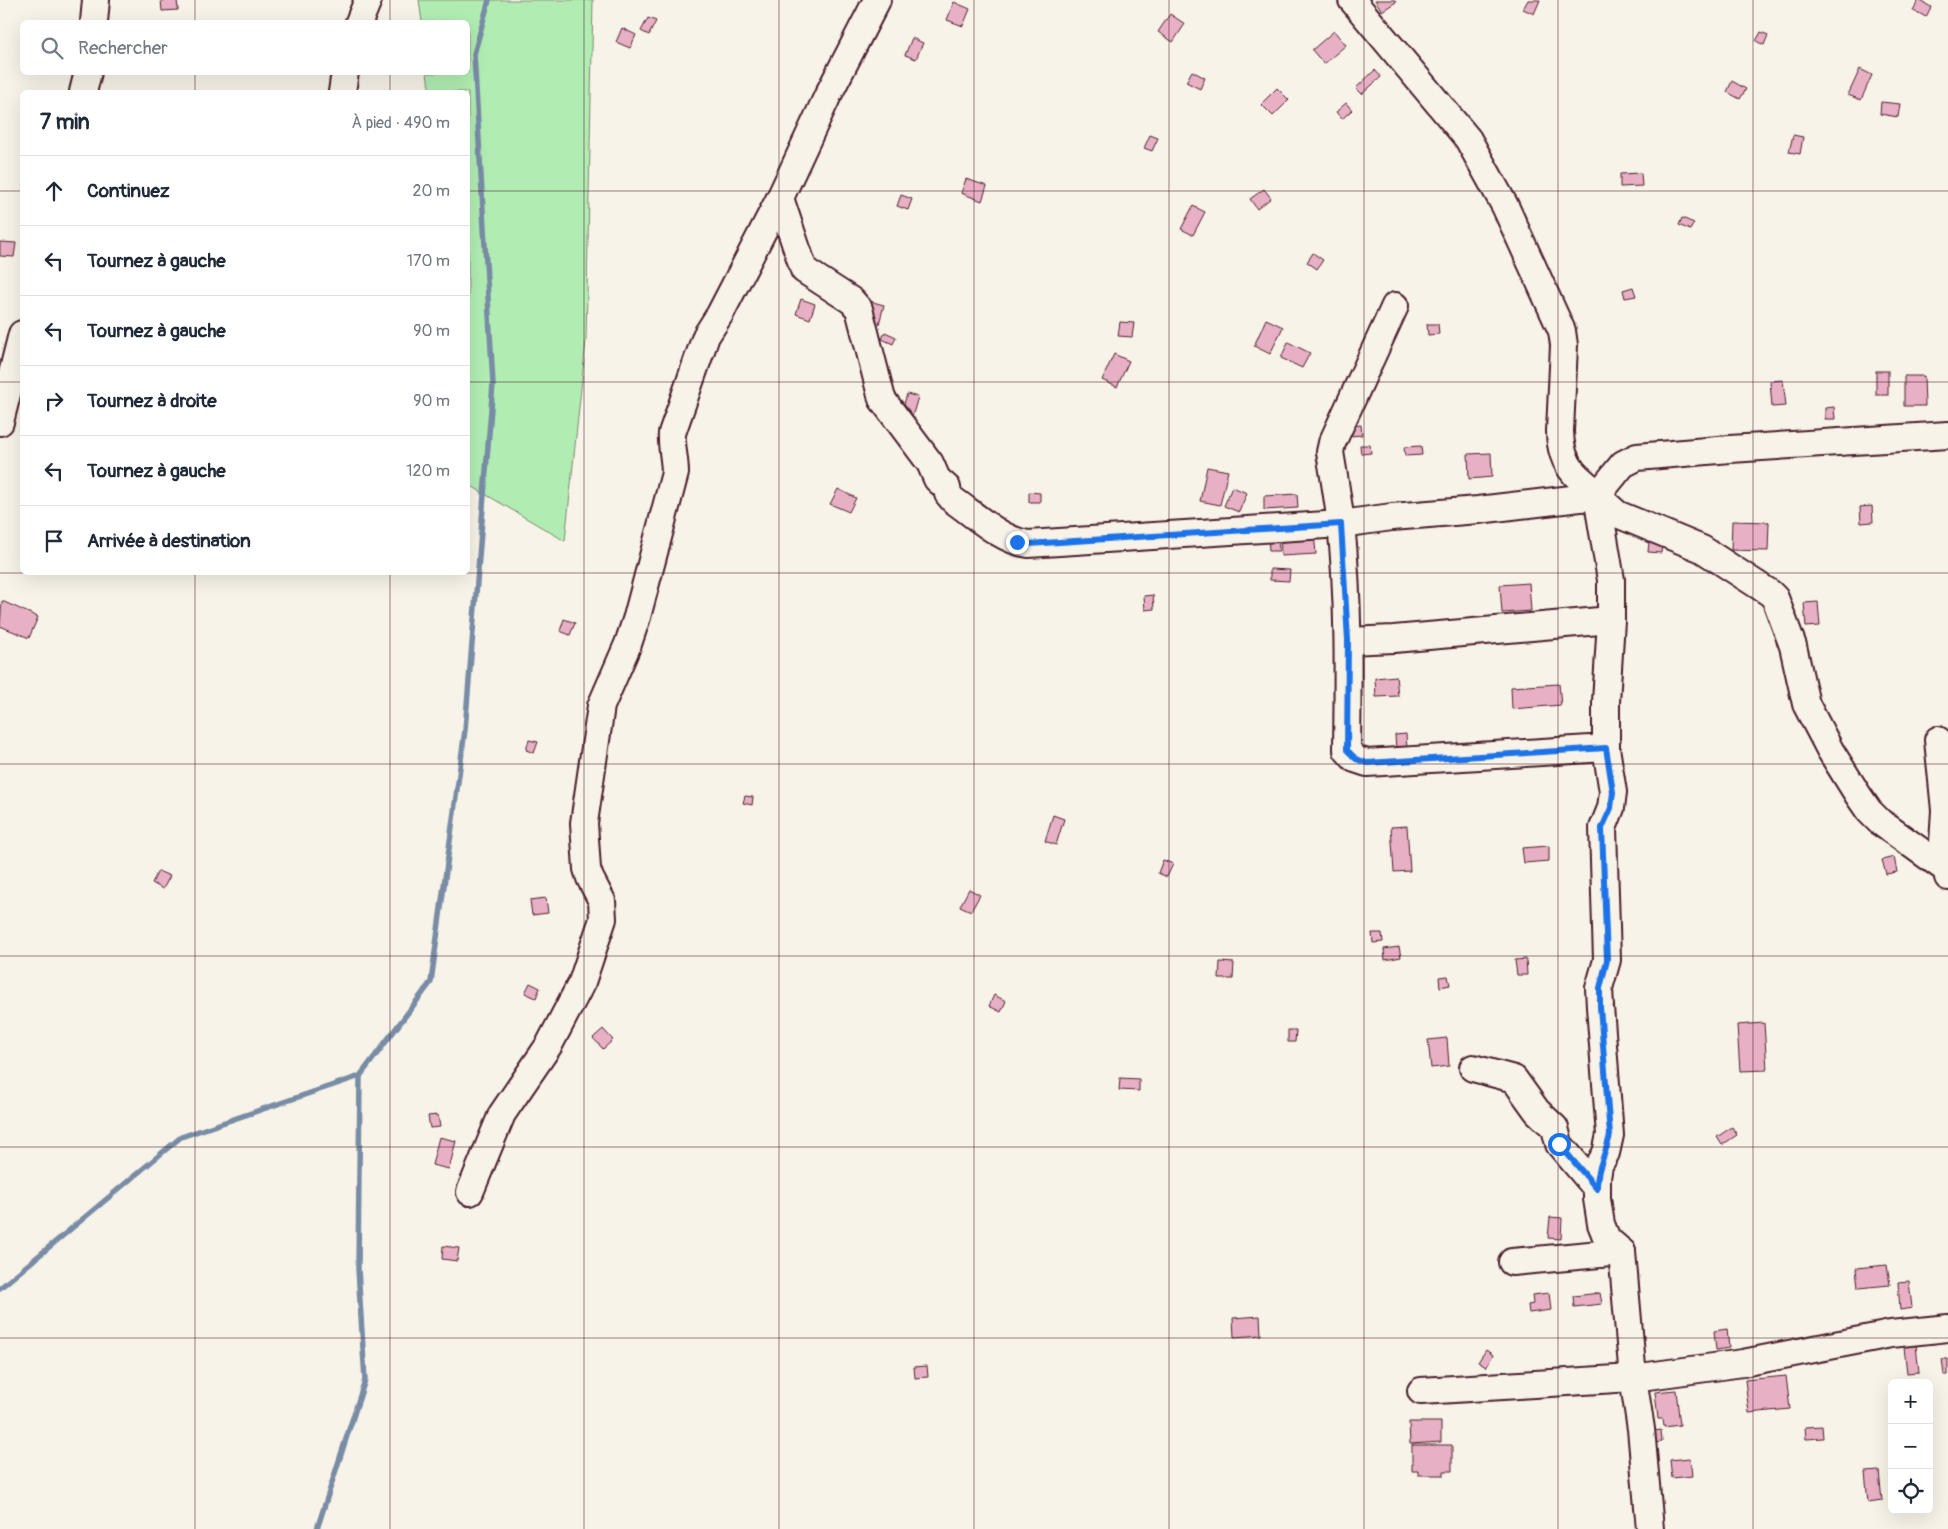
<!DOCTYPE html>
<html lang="fr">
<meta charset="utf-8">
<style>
body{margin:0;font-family:Pangolin,sans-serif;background:#f6f6f7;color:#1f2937}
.controls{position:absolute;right:15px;bottom:15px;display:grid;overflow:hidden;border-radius:8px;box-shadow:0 5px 20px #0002}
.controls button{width:45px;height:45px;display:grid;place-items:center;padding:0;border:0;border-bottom:1px solid #e0e1e3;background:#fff;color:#1f2937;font:25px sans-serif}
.stop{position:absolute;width:15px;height:15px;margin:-11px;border:4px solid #1a73e8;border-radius:50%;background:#fff}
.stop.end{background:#1a73e8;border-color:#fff;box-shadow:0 1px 5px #0008}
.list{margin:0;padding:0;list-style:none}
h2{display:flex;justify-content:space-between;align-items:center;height:65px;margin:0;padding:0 20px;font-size:21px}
h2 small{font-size:16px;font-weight:400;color:#747a83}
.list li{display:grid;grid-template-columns:32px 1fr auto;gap:15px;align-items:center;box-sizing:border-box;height:70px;padding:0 20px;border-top:1px solid #e0e1e3}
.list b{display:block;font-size:19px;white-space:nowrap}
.list em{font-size:16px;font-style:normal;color:#747a83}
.icon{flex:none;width:28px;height:28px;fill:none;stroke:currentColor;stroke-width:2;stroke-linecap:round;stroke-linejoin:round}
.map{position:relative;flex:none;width:1948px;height:1529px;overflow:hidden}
.search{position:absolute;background:#fff;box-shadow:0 5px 20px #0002;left:20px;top:20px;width:450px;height:55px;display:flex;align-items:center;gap:12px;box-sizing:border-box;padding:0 18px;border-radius:8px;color:#747a83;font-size:19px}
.panel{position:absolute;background:#fff;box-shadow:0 5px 20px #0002;left:20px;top:90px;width:450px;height:485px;border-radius:8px}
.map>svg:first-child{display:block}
.green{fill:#b1edb3;stroke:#7e866f}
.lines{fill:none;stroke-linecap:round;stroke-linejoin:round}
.stream{stroke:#798ca6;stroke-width:5.5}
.building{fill:#e8b0c4;stroke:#4a1f2b}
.minor-casing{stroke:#4a1f2b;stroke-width:30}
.minor{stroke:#f7f3e8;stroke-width:26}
.route{stroke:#1a73e8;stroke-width:6}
.grid{fill:none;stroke:#4a1f2b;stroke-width:1;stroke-opacity:0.55}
</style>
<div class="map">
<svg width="1948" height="1529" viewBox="0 0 1948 1529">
<rect width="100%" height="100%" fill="#f7f3e8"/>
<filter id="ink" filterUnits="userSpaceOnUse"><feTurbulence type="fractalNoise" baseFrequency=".02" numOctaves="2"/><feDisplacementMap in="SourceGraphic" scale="10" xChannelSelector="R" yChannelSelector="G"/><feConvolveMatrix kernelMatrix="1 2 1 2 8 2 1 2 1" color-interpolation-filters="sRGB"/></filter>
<g filter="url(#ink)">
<polygon class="green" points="419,0 593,0 586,341 565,541 468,484 468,92 430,92 427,73 468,72 468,22 422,22"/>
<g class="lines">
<g class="stream">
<polyline points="0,1288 181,1137 360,1076 431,982 465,730 493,384 474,54 489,0"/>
<polyline points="317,1529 365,1380 358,1269 360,1076"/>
</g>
</g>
<g class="building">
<polygon points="161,0 177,0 178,10 162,11"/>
<polygon points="1375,0 1395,0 1396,2 1382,11"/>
<polygon points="1528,0 1540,0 1534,14 1523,9"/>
<polygon points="1919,0 1931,7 1926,17 1913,10"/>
<polygon points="954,2 970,9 963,26 947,20"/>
<polygon points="1170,14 1185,24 1173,42 1158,32"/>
<polygon points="648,18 656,21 649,35 641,31"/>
<polygon points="622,28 636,35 630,48 616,42"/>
<polygon points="1334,31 1346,45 1324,64 1312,50"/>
<polygon points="1761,32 1768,35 1764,45 1756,41"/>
<polygon points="912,38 923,43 916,59 905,55"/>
<polygon points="1860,69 1872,75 1861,100 1848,95"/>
<polygon points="1375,70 1381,77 1362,94 1356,88"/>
<polygon points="1192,71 1205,78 1200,89 1186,82"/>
<polygon points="1732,81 1746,89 1740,99 1727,92"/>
<polygon points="1277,88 1289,100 1273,116 1261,104"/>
<polygon points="1881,102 1900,104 1898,117 1880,114"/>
<polygon points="1346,103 1352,110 1342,119 1336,112"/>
<polygon points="1150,135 1158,138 1152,151 1144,148"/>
<polygon points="1793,135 1803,137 1800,154 1789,152"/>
<polygon points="1641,173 1642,186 1620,187 1620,174"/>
<polygon points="966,179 987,186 982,201 961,193"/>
<polygon points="1264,189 1271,198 1257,209 1250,199"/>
<polygon points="901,195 912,199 908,210 897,206"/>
<polygon points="1193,206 1205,212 1193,235 1181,229"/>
<polygon points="1682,218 1694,223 1690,230 1679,225"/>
<polygon points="0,242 16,243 14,257 0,256"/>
<polygon points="1313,253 1323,260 1317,269 1307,262"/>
<polygon points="1633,287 1636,296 1625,298 1623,290"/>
<polygon points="801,299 815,304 810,319 796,314"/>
<polygon points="869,301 884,305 879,324 864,320"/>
<polygon points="1266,319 1283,327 1270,354 1254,346"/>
<polygon points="1120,322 1134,323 1132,337 1118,336"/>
<polygon points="1427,324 1438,324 1439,334 1428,335"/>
<polygon points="885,332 896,337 893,344 882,339"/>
<polygon points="1288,342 1310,353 1302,368 1281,358"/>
<polygon points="1114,354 1129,361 1117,387 1102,380"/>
<rect x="1876" y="371" width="12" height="24"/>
<polygon points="1904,376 1924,376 1925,406 1904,406"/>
<polygon points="1783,380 1786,406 1772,407 1770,381"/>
<polygon points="907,394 918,397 912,417 901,414"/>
<polygon points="1834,407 1835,419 1825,419 1825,408"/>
<polygon points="1361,425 1362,435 1350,436 1349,426"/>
<polygon points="1360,445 1370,445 1371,453 1361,454"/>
<polygon points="1421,446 1422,455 1405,456 1404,447"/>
<polygon points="1491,453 1492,477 1469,479 1468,454"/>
<polygon points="1207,467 1228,471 1220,505 1200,501"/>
<polygon points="1232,487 1247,493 1239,512 1224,506"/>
<polygon points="838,489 856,498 849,512 830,504"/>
<polygon points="1029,492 1040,493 1040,502 1029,502"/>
<polygon points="1297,494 1298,508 1264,510 1264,496"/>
<polygon points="1872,506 1873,522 1861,523 1860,507"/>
<polygon points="1732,521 1769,522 1768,551 1731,550"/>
<polygon points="1280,532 1314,533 1316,554 1281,556"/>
<polygon points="1650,533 1663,535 1661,553 1648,552"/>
<polygon points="1268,534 1278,534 1279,551 1269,551"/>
<polygon points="1270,569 1290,570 1289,581 1270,580"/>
<polygon points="1529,583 1531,611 1502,613 1500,585"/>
<polygon points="1153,595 1154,609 1145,610 1144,596"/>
<polygon points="2,601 38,617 29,638 0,626"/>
<polygon points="1818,602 1820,626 1806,627 1804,603"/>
<polygon points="564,619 575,623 570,635 560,631"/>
<polygon points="1396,676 1398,696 1376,697 1375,678"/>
<polygon points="1559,684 1561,705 1512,709 1511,687"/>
<polygon points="1406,734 1407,750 1396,750 1395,735"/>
<polygon points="529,740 538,742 534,753 526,750"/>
<polygon points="745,796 753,797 752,805 743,803"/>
<polygon points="1053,815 1064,819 1056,845 1045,841"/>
<polygon points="1407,826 1410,871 1394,872 1391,827"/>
<polygon points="1549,846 1549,861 1524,863 1522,848"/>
<polygon points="1894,857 1897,872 1886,874 1882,860"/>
<polygon points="1163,860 1173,864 1167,877 1158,873"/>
<polygon points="158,871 170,876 163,889 152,883"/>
<polygon points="969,889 980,895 971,911 960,906"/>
<polygon points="546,898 548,913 532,915 530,900"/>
<polygon points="1372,933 1382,933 1383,942 1373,943"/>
<polygon points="1399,947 1401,957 1385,960 1384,949"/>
<polygon points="1526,959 1527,975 1517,975 1515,960"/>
<polygon points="1220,962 1234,963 1233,979 1219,979"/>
<polygon points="1448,976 1450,985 1440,987 1439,977"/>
<polygon points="530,983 540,988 536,998 525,993"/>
<polygon points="994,995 1006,1001 1001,1012 989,1006"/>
<polygon points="1764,1023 1767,1070 1740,1071 1737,1025"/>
<polygon points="603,1029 613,1040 603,1049 593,1038"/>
<polygon points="1288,1030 1296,1030 1295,1042 1288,1042"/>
<polygon points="1447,1038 1449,1066 1431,1068 1428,1040"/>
<polygon points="1120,1078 1139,1079 1139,1091 1119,1090"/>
<polygon points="438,1115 440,1127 430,1128 428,1116"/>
<polygon points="1732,1127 1737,1135 1722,1145 1717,1137"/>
<polygon points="439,1137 456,1141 449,1169 432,1165"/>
<polygon points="1550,1217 1562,1218 1561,1239 1548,1238"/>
<polygon points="443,1246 459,1248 457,1261 442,1259"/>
<polygon points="1887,1265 1890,1285 1858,1288 1856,1268"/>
<polygon points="1909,1281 1912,1308 1900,1310 1898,1282"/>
<polygon points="1549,1293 1551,1310 1529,1313 1528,1305 1533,1304 1532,1295"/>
<polygon points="1600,1293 1602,1304 1574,1307 1573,1296"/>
<polygon points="1260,1316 1261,1335 1234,1337 1233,1318"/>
<polygon points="1727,1329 1729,1348 1716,1350 1714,1331"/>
<polygon points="1916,1345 1919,1372 1907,1373 1904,1347"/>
<polygon points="1486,1350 1493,1355 1486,1367 1478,1362"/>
<polygon points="1942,1359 1948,1359 1948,1375 1944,1375"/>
<polygon points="927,1366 928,1377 915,1378 914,1367"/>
<polygon points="1786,1376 1790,1409 1749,1413 1745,1380"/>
<polygon points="1676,1390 1680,1425 1664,1427 1663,1419 1658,1419 1655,1392"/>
<polygon points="1409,1422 1441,1422 1441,1442 1410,1444"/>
<polygon points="1822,1426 1823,1438 1806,1439 1805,1427"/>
<polygon points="1661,1430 1662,1442 1646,1444 1645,1432"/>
<polygon points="1412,1445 1452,1445 1452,1471 1444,1471 1444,1475 1418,1475 1418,1471 1412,1471"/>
<polygon points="1690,1458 1692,1476 1672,1478 1670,1460"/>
<polygon points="1879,1471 1882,1501 1868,1503 1865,1472"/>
</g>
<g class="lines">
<g class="minor-casing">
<g id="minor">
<path d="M1352,0L1468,139L1505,206L1562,331L1564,345L1560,431C1560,446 1564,461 1574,473C1582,482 1591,486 1597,496L1611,580V620L1606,702V748L1613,792L1611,808L1603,828L1607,960L1599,988L1600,1007L1610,1135L1606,1153L1599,1165L1597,1178V1199L1601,1224L1607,1239L1622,1252L1633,1378L1641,1429L1650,1529"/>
<polyline points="94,22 96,0"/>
<polyline points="359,22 368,0"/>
<polyline points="83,92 88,72"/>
<polyline points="342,92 345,72"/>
<path d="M780,198L804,270L852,301L859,309L882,399L930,463L937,479L947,488L948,494L953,500C976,516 1001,540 1028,544L1341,524L1392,517L1478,510L1597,496L1623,464L1637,457L1730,449L1948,435"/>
<path d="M1395,306L1332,443L1330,452C1334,476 1338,500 1341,524C1349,599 1348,675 1347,750L1355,759L1367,763L1606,748"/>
<polyline points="0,422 22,334"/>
<polyline points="1597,496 1617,514 1702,549 1770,593 1775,598 1793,646 1806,704 1830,750 1858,795 1869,811 1880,822 1947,870"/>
<polyline points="1348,641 1394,639 1611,620"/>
<polyline points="1938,740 1945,810 1943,844 1948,877"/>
<polyline points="1473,1068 1514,1079 1537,1111 1555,1128 1559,1144 1597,1189"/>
<path d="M470,1192L502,1114L549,1045L582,982L603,919L602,901L590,878L587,869L584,823L601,706L628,644L637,617L675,473C675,459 671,447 672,433L706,336L720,314L780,198L828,95L877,0"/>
<polyline points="1512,1262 1622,1252"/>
<polyline points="1421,1391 1633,1378 1743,1363 1891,1334 1948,1328"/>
</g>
</g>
<use href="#minor" class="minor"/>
</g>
</g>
<g class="lines" filter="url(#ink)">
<path class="route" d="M1017,542L1028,544L1341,524L1348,640L1347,750L1356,759L1367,763L1606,748L1613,792L1611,808L1602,828L1607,960L1600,988V1007L1610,1135C1606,1154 1596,1169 1597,1189L1559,1144"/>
</g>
<path class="grid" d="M195,0V22M390,0V22M584,0V1529M779,0V1529M974,0V1529M1169,0V1529M1364,0V1529M1558,0V1529M1753,0V1529M195,72V92M390,72V92M0,191H22M468,191H1948M0,382H22M468,382H1948M195,572V1529M390,572V1529M0,573H1948M0,764H1948M0,956H1948M0,1147H1948M0,1338H1948"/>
</svg>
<div class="controls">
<button>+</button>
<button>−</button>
<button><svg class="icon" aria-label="locate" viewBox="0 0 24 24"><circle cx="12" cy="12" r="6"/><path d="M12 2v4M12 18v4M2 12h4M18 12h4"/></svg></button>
</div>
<div class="stop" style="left:1559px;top:1144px"></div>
<div class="stop end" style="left:1017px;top:542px"></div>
<div class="search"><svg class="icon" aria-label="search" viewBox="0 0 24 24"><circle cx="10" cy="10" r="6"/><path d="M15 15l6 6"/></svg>Rechercher</div>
<section class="panel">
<h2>7 min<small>À pied · 490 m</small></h2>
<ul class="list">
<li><svg class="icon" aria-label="ahead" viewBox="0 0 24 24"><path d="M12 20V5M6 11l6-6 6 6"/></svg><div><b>Continuez</b></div><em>20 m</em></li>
<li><svg class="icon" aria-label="left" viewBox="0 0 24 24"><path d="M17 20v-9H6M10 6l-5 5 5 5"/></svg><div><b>Tournez à gauche</b></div><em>170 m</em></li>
<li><svg class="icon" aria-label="left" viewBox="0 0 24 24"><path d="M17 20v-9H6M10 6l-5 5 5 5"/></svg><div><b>Tournez à gauche</b></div><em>90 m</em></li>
<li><svg class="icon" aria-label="right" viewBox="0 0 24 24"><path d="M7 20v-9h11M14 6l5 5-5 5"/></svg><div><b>Tournez à droite</b></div><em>90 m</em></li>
<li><svg class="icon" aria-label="left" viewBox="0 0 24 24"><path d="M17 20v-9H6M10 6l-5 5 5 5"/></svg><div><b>Tournez à gauche</b></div><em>120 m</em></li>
<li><svg class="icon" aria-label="arrive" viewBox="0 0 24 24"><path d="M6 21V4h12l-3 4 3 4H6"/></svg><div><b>Arrivée à destination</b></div></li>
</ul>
</section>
</div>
